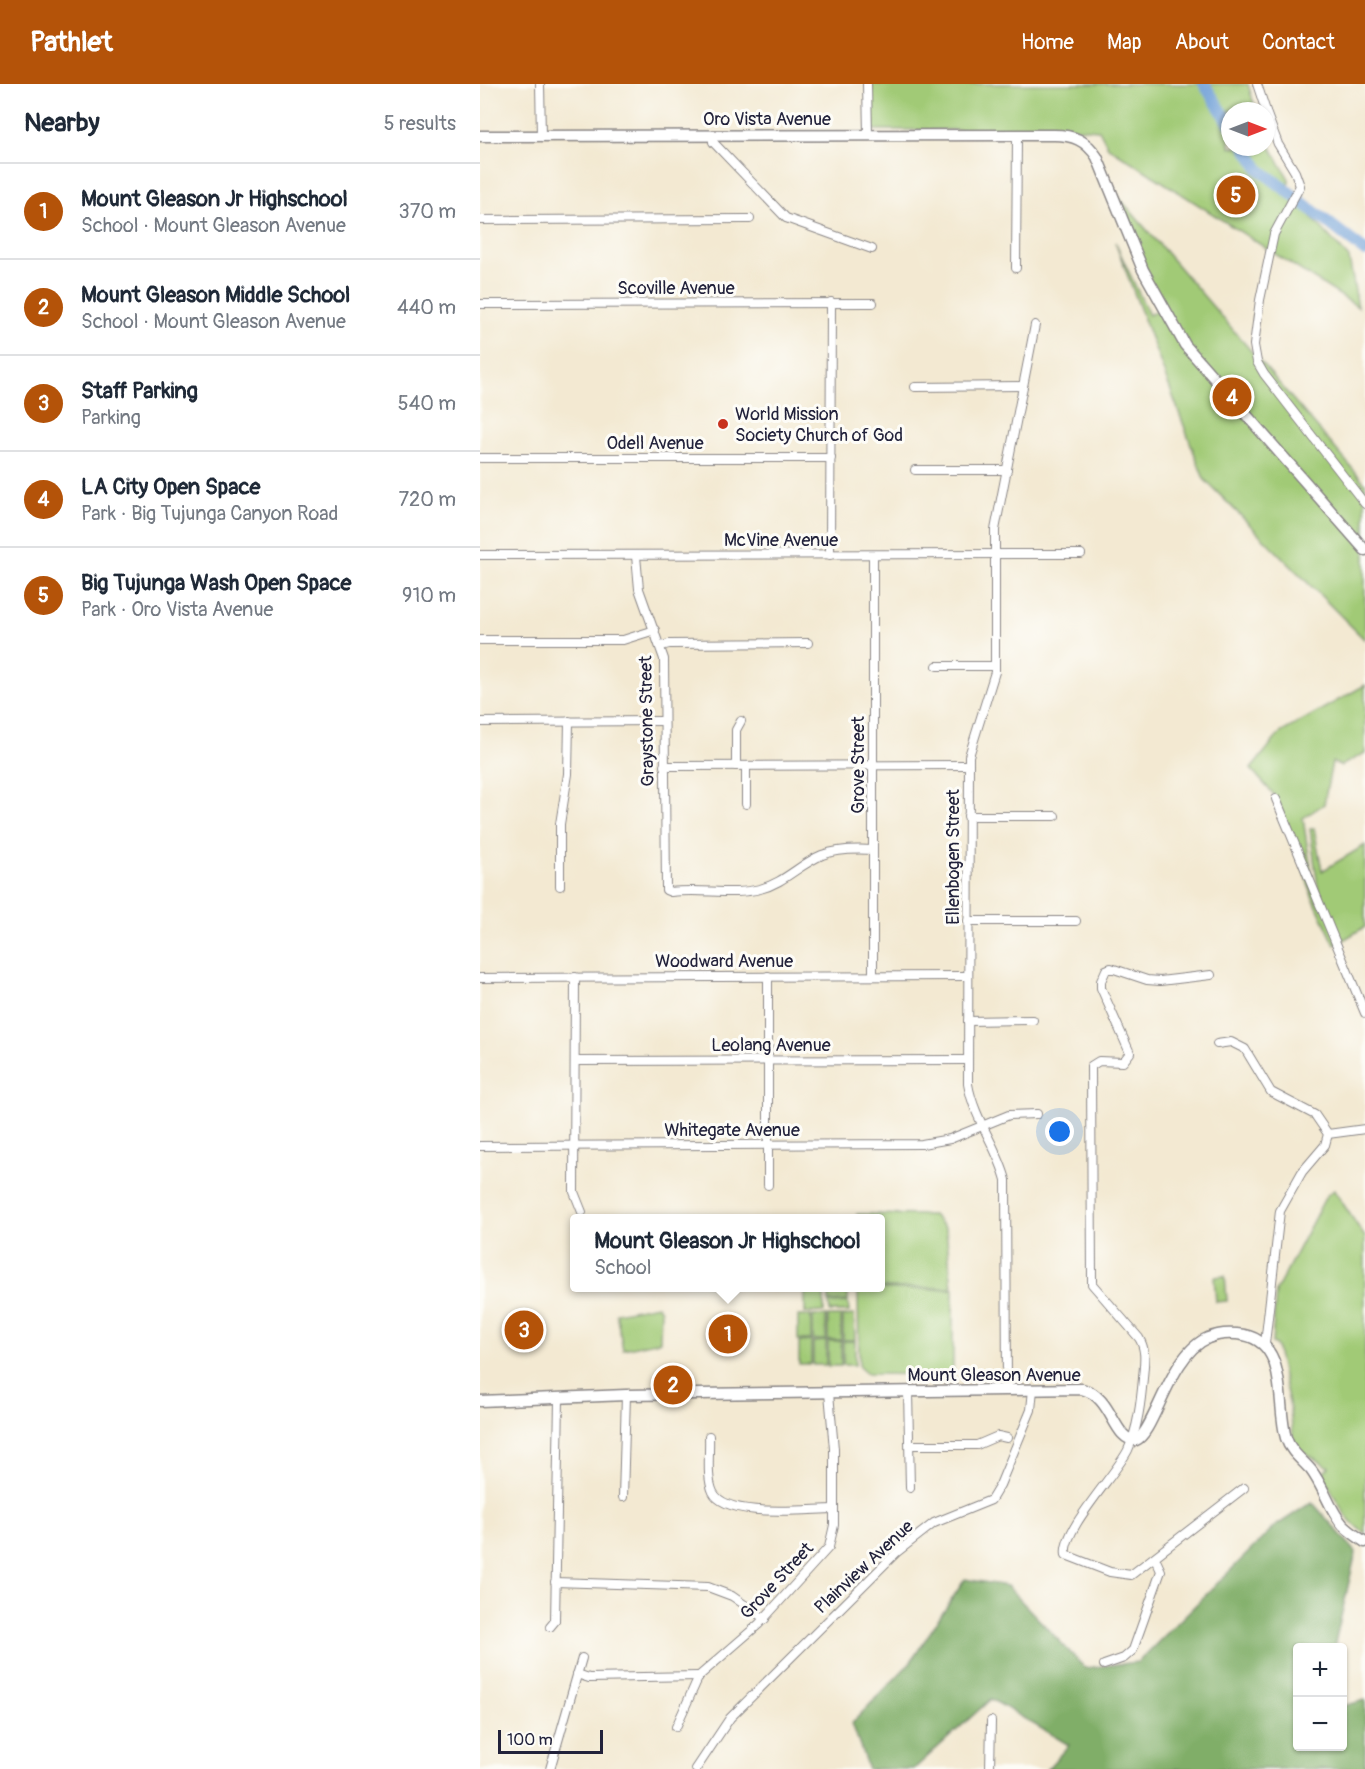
<!DOCTYPE html>
<meta charset="utf-8">
<style>
body{margin:0;font-family:Pangolin,sans-serif;background:#f6f6f7;color:#1f2937}
.controls{position:absolute;right:18px;bottom:18px;display:grid;overflow:hidden;border-radius:6px;box-shadow:0 2px 4px #0004}
.controls button{width:54px;height:54px;display:grid;place-items:center;padding:0;border:0;border-bottom:2px solid #e0e1e3;background:#fff;color:#1f2937;font:30px sans-serif}
.compass{position:absolute;left:741px;top:18px;width:54px;height:54px;border-radius:50%;background:#fff;box-shadow:0 2px 4px #0004;rotate:90deg}
.scale{position:absolute;left:18px;bottom:15px;width:105px;box-sizing:border-box;padding-left:6px;border:3px solid #22223b;border-top:0;font-size:16px;line-height:21px;white-space:nowrap;color:#22223b;-webkit-text-stroke:4px #fdfcf7;paint-order:stroke}
.you{position:absolute;left:580px;top:1048px;width:21px;height:21px;margin:-15px;border:4px solid #fff;border-radius:50%;background:#1a73e8;box-shadow:0 0 0 9px #1a73e833}
.badge{display:grid;place-items:center;width:39px;height:39px;border-radius:50%;background:#b45309;color:#fff;font-size:20px;font-weight:700}
.pin{position:absolute;translate:-50% -50%;border:3px solid #fff;box-shadow:0 2px 6px #0006}
.popup{position:absolute;left:90px;top:1130px;width:315px;height:78px;box-sizing:border-box;display:grid;place-content:center;border-radius:6px;background:#fff;filter:drop-shadow(0 2px 4px #0005);font-size:20px;white-space:nowrap;color:#747a83}
.popup b{font-size:22px;color:#1f2937}
.popup::after{content:'';position:absolute;left:50%;top:100%;margin-left:-12px;border:12px solid transparent;border-top-color:#fff}
.list{margin:0;padding:0;list-style:none}
h2{display:flex;justify-content:space-between;align-items:center;height:78px;margin:0;padding:0 24px;font-size:26px}
h2 small{font-size:20px;font-weight:400;color:#747a83}
.list li{display:grid;grid-template-columns:39px 1fr auto;gap:18px;align-items:center;box-sizing:border-box;height:96px;padding:0 24px;border-top:2px solid #e0e1e3}
.list b{display:block;font-size:22px;white-space:nowrap}
.list p{margin:0;font-size:20px;white-space:nowrap;color:#747a83}
.list em{font-size:20px;font-style:normal;color:#747a83}
.map{position:relative;flex:none;width:885px;height:1685px;overflow:hidden}
header{display:flex;align-items:center;gap:36px;box-sizing:border-box;height:84px;padding:0 30px;background:#b45309;color:#fff}
header strong{font-size:28px}
nav{display:flex;gap:33px;margin-inline-start:auto;font-size:21px}
main{display:flex}
aside{flex:1;background:#fff}
.map>svg:first-child{display:block}
.green{fill:#a1ca76;stroke:#627658;stroke-width:1.5}
.forest{fill:#80ae67;stroke:#516851;stroke-width:1.5}
.lines{fill:none;stroke-linecap:round;stroke-linejoin:round}
.river{stroke:#6d9ed7;stroke-width:12}
.street-casing{stroke:#8a8686;stroke-width:10}
.secondary-casing{stroke:#8a8686;stroke-width:13}
.street{stroke:#fff;stroke-width:8}
.secondary{stroke:#fff;stroke-width:10}
.poi-dot{fill:#c8321e;stroke:#fdfcf7;stroke-width:2}
.labels{text-anchor:middle;dominant-baseline:central;stroke-width:6;stroke-linejoin:round;paint-order:stroke}
.street-label{font-size:18px;fill:#22223b;stroke:#fdfcf7}
.poi-label{font-size:18px;fill:#22223b;stroke:#fdfcf7;text-anchor:start}
</style>
<header>
<strong>Pathlet</strong>
<nav><a>Home</a><a>Map</a><a>About</a><a>Contact</a></nav>
</header>
<main>
<aside>
<h2>Nearby<small>5 results</small></h2>
<ul class="list">
<li><span class="badge">1</span><div><b>Mount Gleason Jr Highschool</b><p>School · Mount Gleason Avenue</p></div><em>370 m</em></li>
<li><span class="badge">2</span><div><b>Mount Gleason Middle School</b><p>School · Mount Gleason Avenue</p></div><em>440 m</em></li>
<li><span class="badge">3</span><div><b>Staff Parking</b><p>Parking</p></div><em>540 m</em></li>
<li><span class="badge">4</span><div><b>LA City Open Space</b><p>Park · Big Tujunga Canyon Road</p></div><em>720 m</em></li>
<li><span class="badge">5</span><div><b>Big Tujunga Wash Open Space</b><p>Park · Oro Vista Avenue</p></div><em>910 m</em></li>
</ul>
</aside>
<div class="map">
<svg width="885" height="1685" viewBox="0 0 885 1685">
<rect width="100%" height="100%" fill="#fdfcf7"/>
<filter id="ink" filterUnits="userSpaceOnUse"><feTurbulence type="fractalNoise" baseFrequency=".0167" numOctaves="2"/><feDisplacementMap in="SourceGraphic" scale="12" xChannelSelector="R" yChannelSelector="G"/><feConvolveMatrix kernelMatrix="1 2 1 2 8 2 1 2 1" color-interpolation-filters="sRGB"/></filter>
<filter id="wash" filterUnits="userSpaceOnUse"><feTurbulence type="fractalNoise" baseFrequency=".008" numOctaves="4" result="noise"/><feDisplacementMap in="SourceGraphic" scale="24" xChannelSelector="R" yChannelSelector="G"/><feGaussianBlur stdDeviation="1.35" result="paint"/><feColorMatrix in="noise" values="0 0 0 0 0 0 0 0 0 0 0 0 0 0 0 0 0 1.4 0 .05"/><feComposite in="paint" operator="in"/></filter>
<g filter="url(#wash)">
<rect width="100%" height="100%" fill="#f3e9d2"/>
<g class="green">
<path d="M392,0H768L776,27H750V63H786V55L809,95V114L817,117L869,174L878,223L628,63L619,46C594,45 559,37 539,46H392Z"/>
<polygon points="629,102 885,399 885,556 724,395 635,158 669,231 681,225"/>
<polygon points="885,601 885,669 861,682 852,678 844,720 823,734 833,799 840,820 845,818 838,804 830,745 834,744 842,787 885,761 885,843 855,861 832,812 815,759 795,712 771,685 800,649"/>
<path d="M854,1106L885,1153V1449C862,1435 856,1412 842,1390L849,1383L818,1365L814,1358L809,1319L796,1261L792,1259L796,1207L846,1112Z"/>
<polygon points="377,1130 453,1131 466,1145 472,1204 377,1204 401,1204 401,1134 377,1134"/>
<polygon points="745,1192 747,1217 736,1218 734,1193"/>
<polygon points="378,1205 473,1205 473,1288 469,1291 387,1290 379,1283"/>
<polygon points="325,1208 344,1208 344,1228 325,1229"/>
<polygon points="349,1208 368,1208 368,1217 349,1218"/>
<polygon points="368,1218 369,1228 350,1228 349,1219"/>
<polygon points="177,1221 181,1226 180,1257 143,1265 136,1229"/>
<polygon points="374,1231 375,1256 363,1256 363,1232"/>
<rect x="318" y="1232" width="13" height="24"/>
<rect x="333" y="1232" width="13" height="24"/>
<rect x="348" y="1232" width="13" height="24"/>
<polygon points="331,1257 331,1280 319,1280 319,1258"/>
<polygon points="346,1257 346,1281 333,1281 333,1258"/>
<rect x="348" y="1257" width="13" height="25"/>
<rect x="363" y="1257" width="12" height="24"/>
</g>
<polygon class="forest" points="832,1418 876,1468 854,1563 818,1564 818,1662 862,1662 863,1622 885,1616 885,1685 567,1685 589,1661 511,1615 434,1685 388,1685 372,1639 430,1579 485,1495 527,1502 605,1584 658,1578 794,1443"/>
<g class="lines">
<g class="river">
<polyline points="724,0 750,40"/>
<polyline points="765,63 779,85 885,167"/>
</g>
</g>
</g>
<g filter="url(#ink)">
<g class="lines">
<g class="street-casing">
<g id="street">
<polyline points="60,0 61,52"/>
<polyline points="387,0 388,51"/>
<polyline points="777,0 786,27"/>
<polyline points="786,28 798,60 815,88 820,102 794,150 780,216 774,261 777,278 784,290 885,420"/>
<polyline points="233,51 233,58 306,134 392,165"/>
<polyline points="0,136 270,135"/>
<polyline points="536,184 537,51"/>
<polyline points="0,220 393,219"/>
<polyline points="435,303 543,302"/>
<polyline points="0,374 351,374"/>
<polyline points="435,386 527,386"/>
<polyline points="0,471 601,470"/>
<polyline points="350,471 351,218"/>
<path d="M156,472L159,505L184,575L186,806L191,808C221,804 252,812 280,805C304,799 320,780 342,771C358,765 376,765 393,766"/>
<polyline points="0,556 143,556 175,546"/>
<polyline points="181,562 189,560 328,559"/>
<polyline points="457,582 515,582"/>
<polyline points="0,638 184,637"/>
<polyline points="184,682 489,681"/>
<polyline points="256,682 256,646 261,637"/>
<polyline points="266,682 266,720"/>
<polyline points="796,715 885,929"/>
<polyline points="488,732 575,732"/>
<polyline points="80,802 80,740 88,690 89,637"/>
<polyline points="488,837 596,837"/>
<polyline points="393,891 393,471"/>
<path d="M731,891L680,897L667,896L631,884L626,886L621,897V904L650,969L643,978L619,977L611,982L612,1200L659,1254C667,1267 664,1279 663,1294C661,1317 658,1344 648,1366C637,1389 581,1447 586,1471L630,1488L651,1491L764,1404"/>
<polyline points="288,892 288,1101"/>
<polyline points="95,893 94,1108 102,1128"/>
<polyline points="0,894 488,892"/>
<polyline points="488,937 553,936"/>
<polyline points="737,960 751,958 765,965 791,1008 835,1031 848,1050 845,1061 822,1088 800,1127 785,1260"/>
<polyline points="95,977 488,976"/>
<polyline points="502,1042 529,1031 557,1030"/>
<polyline points="848,1050 885,1045"/>
<polyline points="0,1062 442,1060 470,1055 502,1042"/>
<path d="M527,1305L526,1096C517,1062 494,1035 488,1000L489,672L515,588V446L555,241"/>
<polyline points="428,1307 430,1404"/>
<path d="M229,1352C230,1368 226,1393 233,1408C246,1435 327,1425 354,1425"/>
<polyline points="430,1361 497,1361 518,1352 527,1354"/>
<polyline points="143,1413 146,1311"/>
<polyline points="75,1498 228,1503 252,1512 285,1535"/>
<polyline points="70,1543 75,1537 79,1315"/>
<polyline points="624,1581 644,1574 653,1566 681,1487 675,1474"/>
<polyline points="97,1590 109,1594 219,1592"/>
<polyline points="196,1643 219,1592 279,1540 349,1463 354,1441 354,1365 349,1309"/>
<polyline points="70,1685 102,1574"/>
<polyline points="216,1685 250,1634 417,1468 454,1439 511,1416 520,1401 551,1326 553,1305"/>
<polyline points="510,1685 511,1637"/>
</g>
</g>
<g class="secondary-casing">
<g id="secondary">
<path d="M0,52L574,51C593,51 606,56 617,73L663,186L705,261L885,466"/>
<path d="M0,1317L146,1311L602,1305C633,1312 633,1357 656,1356C674,1350 690,1269 728,1254C739,1249 753,1249 764,1251C809,1260 796,1321 806,1354C810,1367 822,1376 831,1386C844,1403 849,1425 863,1441C870,1448 878,1453 885,1458"/>
</g>
</g>
<use href="#street" class="street"/>
<use href="#secondary" class="secondary"/>
</g>
</g>
<circle class="poi-dot" cx="243" cy="340" r="6"/>
<g class="labels">
<g class="street-label">
<text x="287" y="35">Oro Vista Avenue</text>
<text x="196" y="204">Scoville Avenue</text>
<text x="175" y="359">Odell Avenue</text>
<text x="301" y="456">McVine Avenue</text>
<text transform="translate(167 637) rotate(-91)">Graystone Street</text>
<text transform="translate(378 681) rotate(-90)">Grove Street</text>
<text transform="translate(473 773) rotate(-90)">Ellenbogen Street</text>
<text x="244" y="877">Woodward Avenue</text>
<text x="291" y="961">Leolang Avenue</text>
<text x="252" y="1046">Whitegate Avenue</text>
<text x="514" y="1291">Mount Gleason Avenue</text>
<text transform="translate(384 1483) rotate(-43)">Plainview Avenue</text>
<text transform="translate(297 1497) rotate(-47)">Grove Street</text>
</g>
<g class="poi-label">
<text x="255" y="330">World Mission<tspan x="255" dy="21">Society Church of God</tspan></text>
</g>
</g>
</svg>
<div class="controls">
<button>+</button>
<button>−</button>
</div>
<svg class="compass" viewBox="-18 -18 36 36"><path d="M0-13l5 13h-10z" fill="#e53935"/><path d="M0 13l5-13h-10z" fill="#747a83"/></svg>
<div class="scale">100 m</div>
<div class="you"></div>
<div class="pin badge" style="left:248px;top:1250px">1</div>
<div class="popup"><b>Mount Gleason Jr Highschool</b>School</div>
<div class="pin badge" style="left:193px;top:1301px">2</div>
<div class="pin badge" style="left:44px;top:1246px">3</div>
<div class="pin badge" style="left:752px;top:313px">4</div>
<div class="pin badge" style="left:756px;top:111px">5</div>
</div>
</main>
